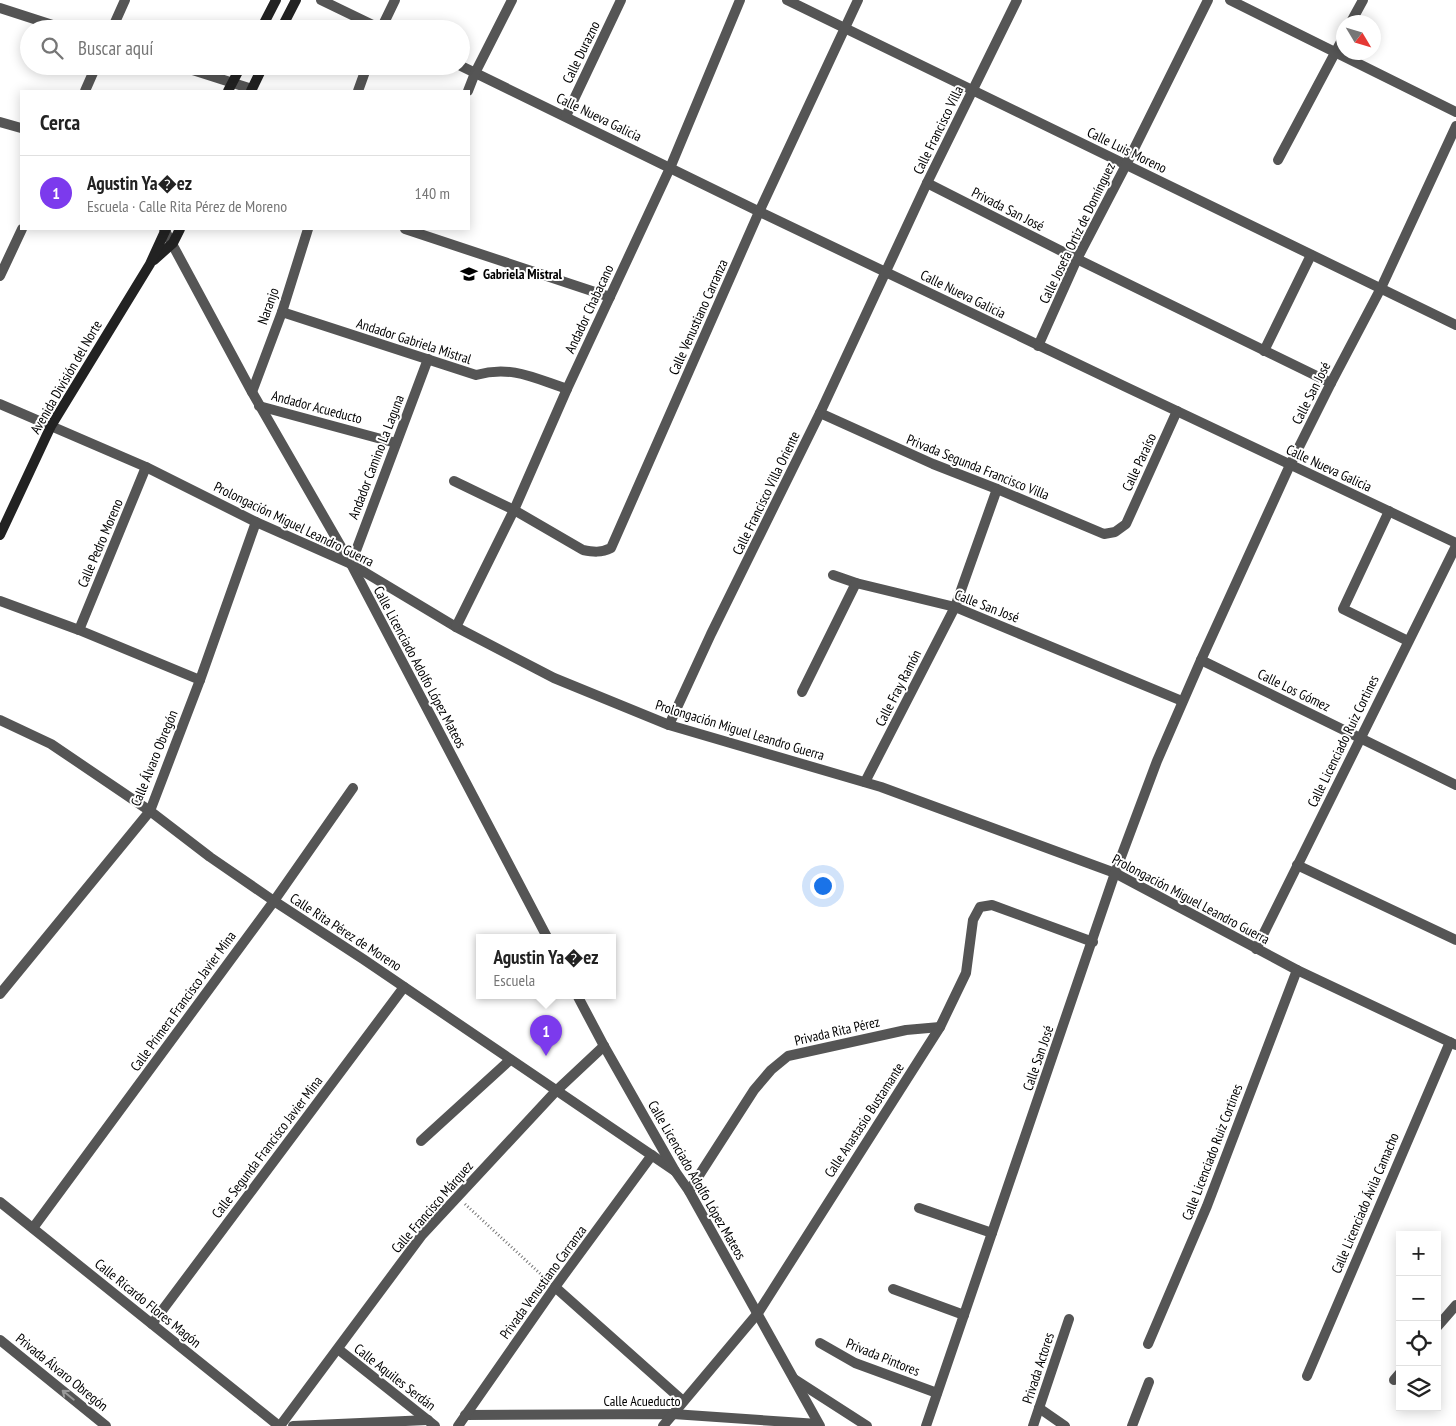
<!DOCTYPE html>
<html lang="es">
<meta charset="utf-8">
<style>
body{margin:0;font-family:"PT Sans Narrow",sans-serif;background:#f2f2f2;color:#222}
.controls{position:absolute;right:15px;bottom:15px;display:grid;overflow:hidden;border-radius:0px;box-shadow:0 2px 12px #0003}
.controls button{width:45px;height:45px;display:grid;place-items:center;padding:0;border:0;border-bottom:1px solid #e0e0e0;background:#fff;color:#222;font:25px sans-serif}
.compass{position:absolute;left:1336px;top:15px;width:45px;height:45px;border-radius:50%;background:#fff;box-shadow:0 2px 12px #0003;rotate:128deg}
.you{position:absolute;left:822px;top:885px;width:18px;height:18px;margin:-12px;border:4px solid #fff;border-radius:50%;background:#1a73e8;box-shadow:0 0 0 8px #1a73e833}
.badge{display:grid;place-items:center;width:32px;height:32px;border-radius:50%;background:#7c3aed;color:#fff;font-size:16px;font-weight:700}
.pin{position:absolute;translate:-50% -41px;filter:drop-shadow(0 1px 2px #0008)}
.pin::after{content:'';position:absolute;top:26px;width:18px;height:15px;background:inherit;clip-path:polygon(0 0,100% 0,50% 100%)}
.popup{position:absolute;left:476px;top:934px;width:140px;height:65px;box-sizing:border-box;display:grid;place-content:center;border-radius:0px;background:#fff;filter:drop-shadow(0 1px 4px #0005);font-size:16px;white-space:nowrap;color:#767676}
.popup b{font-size:19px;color:#222}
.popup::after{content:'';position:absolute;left:50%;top:100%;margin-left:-10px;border:10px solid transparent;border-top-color:#fff}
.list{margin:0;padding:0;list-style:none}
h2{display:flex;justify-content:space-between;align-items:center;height:65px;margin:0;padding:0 20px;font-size:21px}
h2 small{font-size:16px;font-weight:400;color:#767676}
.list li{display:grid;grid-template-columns:32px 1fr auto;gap:15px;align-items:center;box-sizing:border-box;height:75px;padding:0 20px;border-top:1px solid #e0e0e0}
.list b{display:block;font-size:19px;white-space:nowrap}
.list p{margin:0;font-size:16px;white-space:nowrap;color:#767676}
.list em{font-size:16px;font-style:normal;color:#767676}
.icon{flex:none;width:28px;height:28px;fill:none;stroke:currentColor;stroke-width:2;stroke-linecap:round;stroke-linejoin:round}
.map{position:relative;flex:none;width:1456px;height:1426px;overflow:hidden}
.search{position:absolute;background:#fff;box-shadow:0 2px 12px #0003;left:20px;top:20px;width:450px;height:55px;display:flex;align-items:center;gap:12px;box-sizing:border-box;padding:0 18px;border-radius:28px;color:#767676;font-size:19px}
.panel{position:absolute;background:#fff;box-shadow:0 2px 12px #0003;left:20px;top:90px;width:450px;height:140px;border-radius:0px}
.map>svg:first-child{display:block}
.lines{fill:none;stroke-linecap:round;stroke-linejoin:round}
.path{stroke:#777;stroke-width:3;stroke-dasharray:1 2.5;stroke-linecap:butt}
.street{stroke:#555;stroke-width:10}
.secondary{stroke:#222;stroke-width:10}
.oneway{stroke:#999}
.labels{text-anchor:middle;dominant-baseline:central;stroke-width:4;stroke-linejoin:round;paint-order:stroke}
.street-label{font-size:14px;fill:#000;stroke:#fff}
.poi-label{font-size:14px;font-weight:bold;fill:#000;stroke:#fff;text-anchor:start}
</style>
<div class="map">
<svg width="1456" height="1426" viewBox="0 0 1456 1426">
<rect width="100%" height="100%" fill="#fff"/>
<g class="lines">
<polyline class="path" points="465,1204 547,1280"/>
<g class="street">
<polyline points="321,0 381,29"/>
<polyline points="787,0 1456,325"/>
<polyline points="1230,0 1456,112"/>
<polyline points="0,8 65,29"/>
<polyline points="1351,22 1363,0"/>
<polyline points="112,29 125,0"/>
<polyline points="381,29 395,0"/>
<polyline points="180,66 252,89"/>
<path d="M461,66C561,114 660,164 760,212C991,324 1224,433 1456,543"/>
<polyline points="85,91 96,66"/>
<polyline points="358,91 367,66"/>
<polyline points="468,91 475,73 512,0"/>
<polyline points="566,116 621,0"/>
<polyline points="0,122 21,128"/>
<polyline points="1278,160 1344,36"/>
<polyline points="927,183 1077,259 1331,383"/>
<polyline points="164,229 252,392 351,564 547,937"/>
<polyline points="405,229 610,297"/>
<polyline points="0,276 22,229"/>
<path d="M282,312L476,375C511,365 534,378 567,389"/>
<polyline points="1038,346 1077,259 1126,165 1208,0"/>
<polyline points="1264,351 1311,255"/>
<polyline points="252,392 282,312 308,229"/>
<polyline points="0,404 146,467 256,522 351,564 456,627 554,678 669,725 881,787 1115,873 1297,970 1456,1045"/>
<polyline points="259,406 396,443"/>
<polyline points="820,413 933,464 997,489 1104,534 1115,532 1126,524 1177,411"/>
<path d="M454,481L514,510L583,550C593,552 601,553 611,548L759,212L858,0"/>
<polyline points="1389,511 1343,609 1408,641"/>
<polyline points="351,564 428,359"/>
<polyline points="833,575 856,583 955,607 1182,701"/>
<polyline points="0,601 79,630 200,680"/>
<polyline points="456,627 514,510 567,389 670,168 740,0"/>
<polyline points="79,630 146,467"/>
<polyline points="1201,660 1456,785"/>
<polyline points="802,692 856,583"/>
<polyline points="0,720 51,744 150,811 210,857 274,901 363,959 675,1171"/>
<polyline points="669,725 711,634 820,413 927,183 1017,0"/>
<polyline points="865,782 955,607 997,489"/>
<polyline points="1297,865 1456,940"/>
<polyline points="1256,949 1456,546"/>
<polyline points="0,994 150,811 200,680 256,522"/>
<polyline points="577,995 604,1046 675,1171 689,1191 820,1426"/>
<polyline points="421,1141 510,1060"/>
<polyline points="689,1191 754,1090 771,1070 788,1056 906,1030 940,1027"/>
<polyline points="0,1202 279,1426"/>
<polyline points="919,1208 992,1233"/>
<polyline points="33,1228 274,901 353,788"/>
<polyline points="555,1287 683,1401"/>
<polyline points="893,1289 964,1315"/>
<polyline points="152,1324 404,987"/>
<polyline points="1437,1327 1456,1305"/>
<polyline points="0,1340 106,1426"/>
<polyline points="820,1343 855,1363 937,1393"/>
<polyline points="1148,1344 1207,1206 1297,970"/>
<polyline points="338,1349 435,1426"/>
<polyline points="1307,1376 1450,1042"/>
<polyline points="794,1379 867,1426"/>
<polyline points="1394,1380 1400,1373"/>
<polyline points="1039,1408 1065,1426"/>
<polyline points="465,1415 673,1414 818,1424"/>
<polyline points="280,1426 422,1235 556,1091 604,1046"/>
<polyline points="293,1426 428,1420"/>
<polyline points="458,1426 555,1287 652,1155"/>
<polyline points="663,1426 758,1313 940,1027 966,973 973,920 980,907 992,905 1093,942"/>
<polyline points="926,1426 1115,873 1157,761 1201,660 1290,465 1331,383 1381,288 1456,126"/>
<polyline points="1033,1426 1069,1319"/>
<polyline points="1132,1426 1149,1382"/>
</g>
<g class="secondary">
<polyline points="261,29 276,0"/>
<polyline points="281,29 296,0"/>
<polyline points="228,91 241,66"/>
<polyline points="251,91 263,66"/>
<polyline points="154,260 173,243 180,229"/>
<polyline points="0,535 51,426 150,264 166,229"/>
</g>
</g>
<defs><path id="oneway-shaft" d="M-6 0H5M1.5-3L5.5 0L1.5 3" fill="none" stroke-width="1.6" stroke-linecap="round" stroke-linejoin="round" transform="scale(1.25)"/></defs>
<use class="oneway" href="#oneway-shaft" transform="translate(68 1395) rotate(-141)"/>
<defs>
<g id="school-bare" transform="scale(1.35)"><path d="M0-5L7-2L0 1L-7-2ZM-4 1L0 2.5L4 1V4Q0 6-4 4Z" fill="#000" stroke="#fff" stroke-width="2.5" paint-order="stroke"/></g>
</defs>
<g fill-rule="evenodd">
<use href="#school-bare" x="469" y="274"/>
</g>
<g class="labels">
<g class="street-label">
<text transform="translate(581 52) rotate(-64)">Calle Durazno</text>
<text transform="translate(599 117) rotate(26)">Calle Nueva Galicia</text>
<text transform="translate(938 130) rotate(-64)">Calle Francisco Villa</text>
<text transform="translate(1127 150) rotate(26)">Calle Luis Moreno</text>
<text transform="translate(1008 209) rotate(27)">Privada San José</text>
<text transform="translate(1077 233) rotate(-64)">Calle Josefa Ortiz de Domínguez</text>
<text transform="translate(963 294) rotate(26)">Calle Nueva Galicia</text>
<text transform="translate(268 306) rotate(-71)">Naranjo</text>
<text transform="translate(589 309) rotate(-65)">Andador Chabacano</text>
<text transform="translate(698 317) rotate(-66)">Calle Venustiano Carranza</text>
<text transform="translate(414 341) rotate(18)">Andador Gabriela Mistral</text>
<text transform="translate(66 377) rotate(-60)">Avenida División del Norte</text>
<text transform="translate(1311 393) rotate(-63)">Calle San José</text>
<text transform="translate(317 407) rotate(15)">Andador Acueducto</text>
<text transform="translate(376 457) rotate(-69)">Andador Camino La Laguna</text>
<text transform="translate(1139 462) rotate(-65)">Calle Paraíso</text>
<text transform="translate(978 467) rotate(22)">Privada Segunda Francisco Villa</text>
<text transform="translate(1329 468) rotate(25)">Calle Nueva Galicia</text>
<text transform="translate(766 493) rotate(-64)">Calle Francisco Villa Oriente</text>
<text transform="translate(294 524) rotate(26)">Prolongación Miguel Leandro Guerra</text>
<text transform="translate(100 543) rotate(-67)">Calle Pedro Moreno</text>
<text transform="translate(987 606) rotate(21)">Calle San José</text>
<text transform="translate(420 667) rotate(62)">Calle Licenciado Adolfo López Mateos</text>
<text transform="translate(898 688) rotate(-63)">Calle Fray Ramón</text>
<text transform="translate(1294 690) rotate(26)">Calle Los Gómez</text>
<text transform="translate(740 730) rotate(17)">Prolongación Miguel Leandro Guerra</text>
<text transform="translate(1343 741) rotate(-64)">Calle Licenciado Ruiz Cortines</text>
<text transform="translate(154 758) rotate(-68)">Calle Álvaro Obregón</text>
<text transform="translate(1191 899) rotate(28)">Prolongación Miguel Leandro Guerra</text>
<text transform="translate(346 932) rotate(33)">Calle Rita Pérez de Moreno</text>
<text transform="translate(183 1001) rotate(-54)">Calle Primera Francisco Javier Mina</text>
<text transform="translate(837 1031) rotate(-13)">Privada Rita Pérez</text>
<text transform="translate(1038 1058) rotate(-71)">Calle San José</text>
<text transform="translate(864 1120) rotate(-57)">Calle Anastasio Bustamante</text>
<text transform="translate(267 1147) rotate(-53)">Calle Segunda Francisco Javier Mina</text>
<text transform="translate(1212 1152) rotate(-69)">Calle Licenciado Ruiz Cortines</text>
<text transform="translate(697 1180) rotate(60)">Calle Licenciado Adolfo López Mateos</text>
<text transform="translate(1365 1203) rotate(-67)">Calle Licenciado Ávila Camacho</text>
<text transform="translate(432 1207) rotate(-49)">Calle Francisco Márquez</text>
<text transform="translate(543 1282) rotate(-54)">Privada Venustiano Carranza</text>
<text transform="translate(148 1303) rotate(39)">Calle Ricardo Flores Magón</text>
<text transform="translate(883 1357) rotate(22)">Privada Pintores</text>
<text transform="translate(1038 1368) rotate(-72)">Privada Actores</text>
<text transform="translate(62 1372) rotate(39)">Privada Álvaro Obregón</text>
<text transform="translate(395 1377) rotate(38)">Calle Aquiles Serdán</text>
<text x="642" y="1401">Calle Acueducto</text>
</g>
<g class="poi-label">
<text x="483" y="274">Gabriela Mistral</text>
</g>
</g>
</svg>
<div class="controls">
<button>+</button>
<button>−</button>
<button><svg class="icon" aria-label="locate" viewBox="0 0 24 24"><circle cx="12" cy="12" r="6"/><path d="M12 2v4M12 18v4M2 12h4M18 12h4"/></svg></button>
<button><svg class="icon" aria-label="layers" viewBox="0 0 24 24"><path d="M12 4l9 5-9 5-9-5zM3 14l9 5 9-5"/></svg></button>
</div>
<svg class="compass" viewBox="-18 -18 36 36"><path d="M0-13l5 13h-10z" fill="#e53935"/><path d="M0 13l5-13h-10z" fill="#767676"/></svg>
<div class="you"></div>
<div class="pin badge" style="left:546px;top:1056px">1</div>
<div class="popup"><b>Agustin Ya�ez</b>Escuela</div>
<div class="search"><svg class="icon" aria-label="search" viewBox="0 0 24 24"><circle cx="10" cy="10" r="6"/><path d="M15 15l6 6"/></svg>Buscar aquí</div>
<section class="panel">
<h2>Cerca<small></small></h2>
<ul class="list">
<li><span class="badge">1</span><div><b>Agustin Ya�ez</b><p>Escuela · Calle Rita Pérez de Moreno</p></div><em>140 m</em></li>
</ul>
</section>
</div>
